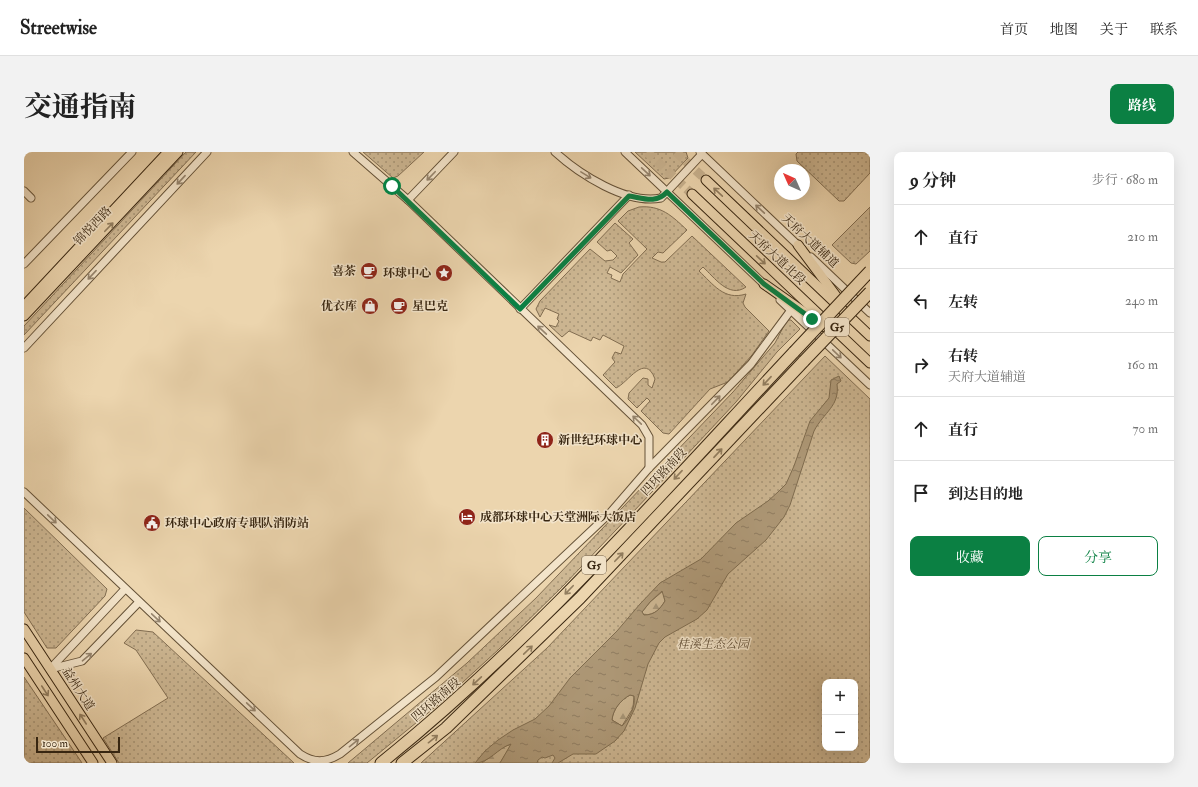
<!DOCTYPE html>
<html lang="zh">
<meta charset="utf-8">
<style>
body{margin:0;font-family:"IM FELL Double Pica","Noto Serif SC",serif;background:#f2f2f2;color:#222}
.controls{position:absolute;right:12px;bottom:12px;display:grid;overflow:hidden;border-radius:8px;box-shadow:0 4px 16px #0002}
.controls button{width:36px;height:36px;display:grid;place-items:center;padding:0;border:0;border-bottom:1px solid #e0e0e0;background:#fff;color:#222;font:20px sans-serif}
.compass{position:absolute;left:750px;top:12px;width:36px;height:36px;border-radius:50%;background:#fff;box-shadow:0 4px 16px #0002;rotate:315deg}
.scale{position:absolute;left:12px;bottom:10px;width:84px;box-sizing:border-box;padding-left:4px;border:2px solid #382611;border-top:0;font-size:11px;line-height:14px;white-space:nowrap;color:#382611;-webkit-text-stroke:3px #f3e4ca;paint-order:stroke}
.stop{position:absolute;width:12px;height:12px;margin:-9px;border:3px solid #0b8043;border-radius:50%;background:#fff}
.stop.end{background:#0b8043;border-color:#fff;box-shadow:0 1px 4px #0008}
.list{margin:0;padding:0;list-style:none}
h2{display:flex;justify-content:space-between;align-items:center;height:52px;margin:0;padding:0 16px;font-size:17px}
h2 small{font-size:13px;font-weight:400;color:#767676}
.list li{display:grid;grid-template-columns:26px 1fr auto;gap:12px;align-items:center;box-sizing:border-box;height:64px;padding:0 16px;border-top:1px solid #e0e0e0}
.list b{display:block;font-size:15px;white-space:nowrap}
.list p{margin:0;font-size:13px;white-space:nowrap;color:#767676}
.list em{font-size:13px;font-style:normal;color:#767676}
.actions{display:flex;gap:8px;padding:12px 16px}
.actions a{flex:1;padding:9px 0;border:1px solid #0b8043;border-radius:8px;text-align:center;font-size:14px;color:#0b8043}
.actions .main{background:#0b8043;color:#fff}
.icon{flex:none;width:22px;height:22px;fill:none;stroke:currentColor;stroke-width:2;stroke-linecap:round;stroke-linejoin:round}
.map{position:relative;flex:none;width:846px;height:611px;overflow:hidden;border-radius:8px}
header{display:flex;align-items:center;gap:24px;box-sizing:border-box;height:56px;padding:0 20px;background:#fff;border-bottom:1px solid #e0e0e0}
header strong{font-size:19px}
nav{display:flex;gap:22px;margin-inline-start:auto;font-size:14px}
.intro{display:flex;align-items:center;justify-content:space-between;box-sizing:border-box;height:96px;padding:0 24px}
h1{margin:0;font-size:28px}
.button{padding:10px 18px;border-radius:8px;background:#0b8043;color:#fff;font-size:14px;font-weight:700}
main{display:flex;gap:24px;padding:0 24px}
aside{flex:1;background:#fff;border-radius:8px;box-shadow:0 4px 16px #0002}
.map>svg:first-child{display:block}
.green{fill:url(#green-dots);stroke:#826e52;fill-rule:evenodd}
.forest{fill:url(#forest-firs);stroke:#826e52}
.water{fill:url(#water-ripples);stroke:#7f6c4f;fill-rule:evenodd}
.lines{fill:none;stroke-linecap:round;stroke-linejoin:round}
.major-tunnel{stroke:#c8b28f;stroke-width:9;stroke-dasharray:9 4.5;stroke-linecap:butt}
.minor-casing{stroke:#655238;stroke-width:9}
.major-casing{stroke:#382611;stroke-width:11}
.highway-casing{stroke:#382611;stroke-width:13}
.minor{stroke:#f3e4ca;stroke-width:7}
.major{stroke:#ecd5ae;stroke-width:9}
.highway{stroke:#ecd5ae;stroke-width:11}
.highway-bridge-casing{stroke:#382611;stroke-width:13;stroke-linecap:butt}
.highway-bridge{stroke:#ecd5ae;stroke-width:11}
.oneway{stroke:#96856e}
.oneway2{stroke:#927e60}
.route{stroke:#0b8043;stroke-width:5}
.labels{text-anchor:middle;dominant-baseline:central;stroke-width:3;stroke-linejoin:round;paint-order:stroke}
.shield{fill:#f3e4ca;stroke:#705f48;stroke-width:1}
.shield-label{font-size:11px;font-weight:bold;fill:#382611}
.street-label{font-size:12px;fill:#382611;stroke:#f3e4ca}
.poi-label{font-size:12px;font-weight:bold;fill:#382611;stroke:#f3e4ca;text-anchor:start}
.park-label{font-size:12px;font-style:italic;fill:#5d4a32;stroke:#f3e4ca}
</style>
<header>
<strong>Streetwise</strong>
<nav><a>首页</a><a>地图</a><a>关于</a><a>联系</a></nav>
</header>
<div class="intro"><h1>交通指南</h1><a class="button">路线</a></div>
<main>
<div class="map">
<svg width="846" height="611" viewBox="0 0 846 611">
<defs>
<pattern id="green-dots" width="8" height="8" patternUnits="userSpaceOnUse"><rect width="8" height="8" fill="#cdb793"/><path d="M2 2h.1M6 6h.1" fill="none" stroke="#a79577" stroke-width="1.8" stroke-linecap="round"/></pattern>
<pattern id="forest-firs" width="22" height="20" patternUnits="userSpaceOnUse"><rect width="22" height="20" fill="#cdb793"/><path d="M5 1l3.5 6h-7zM16 11l3.5 6h-7z" fill="#a79577"/></pattern>
<pattern id="water-ripples" width="26" height="14" patternUnits="userSpaceOnUse"><rect width="26" height="14" fill="#af9a79"/><path d="M2 4q2-2 4 0t4 0M15 11q2-2 4 0t4 0" fill="none" stroke="#8f7d62"/></pattern>
</defs>
<rect width="100%" height="100%" fill="#ecd5ae"/>
<filter id="stains"><feTurbulence type="fractalNoise" baseFrequency=".005" numOctaves="4"/><feColorMatrix values="0 0 0 0 .2 0 0 0 0 .09 0 0 0 0 .02 0 0 0 .5 -.17"/></filter>
<radialGradient id="worn" r=".72"><stop offset=".6" stop-color="#630" stop-opacity="0"/><stop offset="1" stop-color="#630" stop-opacity=".3"/></radialGradient>
<g class="green">
<polygon points="162,0 172,0 0,183 0,174"/>
<polygon points="339,0 400,0 374,24 369,26"/>
<polygon points="611,0 662,0 664,6 645,26 640,27"/>
<polygon points="774,0 846,0 846,21 820,49 815,49 773,9 772,2"/>
<path d="M615,55C637,53 648,64 663,78L639,101L634,100L628,106L637,110H641L668,84L722,135C705,147 690,125 679,115L675,119C689,132 700,149 722,142L719,151L721,155L745,179L728,203L704,230L686,237L645,282L639,281L617,259L626,249L623,246L613,256L604,247L605,241L619,226L624,227V233L628,236L631,227C621,200 604,231 592,236L579,223L591,210L588,206L591,200L597,202L600,194L579,183L576,188L569,185L567,189L545,179L538,185L525,173L532,175L535,169L533,167L535,162L521,156L516,165L512,157L516,149L566,97L581,109L589,108L593,104L587,98L583,99L573,90L591,71L609,87L605,91L614,103L597,121L586,115L583,121L588,123L587,126L596,130L599,122L623,97L594,69L604,59Z"/>
<polygon points="846,55 846,99 832,112 827,111 808,93"/>
<polygon points="763,168 767,168 776,177 753,200 712,250 644,323 540,433 474,498 415,552 343,611 324,611 443,511 512,446 709,240 751,191"/>
<path d="M801,204L846,247V611H397L523,496ZM801,530H831V596H801Z"/>
<polygon points="0,356 83,437 81,444 32,496 23,496 0,460"/>
<polygon points="112,478 129,480 270,611 95,611 79,586 144,546 112,498 100,491"/>
<polygon points="0,525 58,611 0,611"/>
</g>
<g class="forest">
<path d="M639,439L641,449C636,457 631,463 620,463L618,460L626,450Z"/>
<path d="M606,543L610,544L609,556L598,574L588,568C589,557 597,548 606,543Z"/>
<polygon points="488,592 476,611 458,611 479,595"/>
</g>
<path class="water" d="M815,224L817,229L813,232C816,254 800,260 790,279L766,353L760,365L742,388L704,422L683,458L673,467L641,485L635,491L624,512L611,556L600,579L591,589L572,602H549L534,611H528L531,606L529,603L521,606L518,605L514,608L513,611H476L487,592C474,596 465,611 451,611L461,599L474,588L489,578L511,567L525,554L546,526L593,479L616,452L636,431L677,407L712,371L744,349L754,340L762,332L770,314L786,269L805,246L807,228ZM638,439L641,449C636,457 631,463 620,463L618,460L626,450ZM606,543L610,544C612,555 605,567 598,574L588,568C589,557 597,548 606,543Z"/>
<g class="lines">
<g class="major-tunnel">
<polyline points="623,0 668,42"/>
<polyline points="652,0 682,28"/>
</g>
<g class="minor-casing">
<g id="minor">
<polyline points="329,0 384,48 618,273 625,285 625,316"/>
<path d="M531,0C555,22 603,53 637,46L678,2"/>
<polyline points="601,0 743,135"/>
<polyline points="676,0 778,97"/>
<polyline points="0,39 7,46"/>
<polyline points="384,48 430,0"/>
<polyline points="787,105 846,161"/>
<polyline points="0,112 108,0"/>
<polyline points="756,148 846,233"/>
<polyline points="496,157 605,43"/>
<polyline points="0,196 183,0"/>
<path d="M0,340L276,602C290,611 301,611 316,602L412,525L586,361L625,316L727,212L767,158"/>
<polyline points="26,517 58,509 115,450"/>
<polyline points="26,517 101,437"/>
</g>
</g>
<g class="major-casing">
<g id="major">
<polyline points="682,28 846,184"/>
<polyline points="668,42 846,211"/>
<polyline points="774,93 815,148"/>
<polyline points="740,132 801,175"/>
<polyline points="0,154 144,0"/>
<polyline points="0,164 154,0"/>
<polyline points="0,477 88,611"/>
<polyline points="0,506 69,611"/>
</g>
</g>
<g class="highway-casing">
<g id="highway">
<path d="M357,611C509,489 637,342 770,200"/>
<polyline points="378,611 422,576 556,446 780,209"/>
</g>
</g>
<use href="#minor" class="minor"/>
<use href="#major" class="major"/>
<use href="#highway" class="highway"/>
<g class="highway-bridge-casing">
<g id="highway-bridge">
<polyline points="770,200 846,119"/>
<polyline points="780,209 846,140"/>
</g>
</g>
<use href="#highway-bridge" class="highway-bridge"/>
</g>
<defs><path id="oneway-shaft" d="M-6 0H5M1.5-3L5.5 0L1.5 3" fill="none" stroke-width="1.6" stroke-linecap="round" stroke-linejoin="round"/></defs>
<g class="oneway">
<use href="#oneway-shaft" transform="translate(622 20) rotate(43)"/>
<use href="#oneway-shaft" transform="translate(562 23) rotate(31)"/>
<use href="#oneway-shaft" transform="translate(407 24) rotate(134)"/>
<use href="#oneway-shaft" transform="translate(157 28) rotate(133)"/>
<use href="#oneway-shaft" transform="translate(736 57) rotate(-137)"/>
<use href="#oneway-shaft" transform="translate(68 123) rotate(133)"/>
<use href="#oneway-shaft" transform="translate(518 178) rotate(-137)"/>
<use href="#oneway-shaft" transform="translate(813 202) rotate(44)"/>
<use href="#oneway-shaft" transform="translate(692 248) rotate(-46)"/>
<use href="#oneway-shaft" transform="translate(613 268) rotate(-136)"/>
<use href="#oneway-shaft" transform="translate(28 367) rotate(44)"/>
<use href="#oneway-shaft" transform="translate(132 466) rotate(43)"/>
<use href="#oneway-shaft" transform="translate(63 505) rotate(-40)"/>
<use href="#oneway-shaft" transform="translate(227 555) rotate(43)"/>
<use href="#oneway-shaft" transform="translate(330 591) rotate(-39)"/>
</g>
<g class="oneway2">
<use href="#oneway-shaft" transform="translate(694 40) rotate(-137)"/>
<use href="#oneway-shaft" transform="translate(85 75) rotate(-46)"/>
<use href="#oneway-shaft" transform="translate(737 108) rotate(43)"/>
<use href="#oneway-shaft" transform="translate(743 229) rotate(133)"/>
<use href="#oneway-shaft" transform="translate(694 301) rotate(-47)"/>
<use href="#oneway-shaft" transform="translate(654 323) rotate(133)"/>
<use href="#oneway-shaft" transform="translate(595 405) rotate(-46)"/>
<use href="#oneway-shaft" transform="translate(545 438) rotate(134)"/>
<use href="#oneway-shaft" transform="translate(504 498) rotate(-44)"/>
<use href="#oneway-shaft" transform="translate(453 529) rotate(137)"/>
<use href="#oneway-shaft" transform="translate(21 539) rotate(57)"/>
<use href="#oneway-shaft" transform="translate(59 567) rotate(-123)"/>
<use href="#oneway-shaft" transform="translate(409 587) rotate(-39)"/>
</g>
<g class="lines">
<path class="route" d="M368,34L496,157L605,44C619,46 632,52 643,40L740,132L788,167"/>
</g>
<defs>
<g id="cafe-disc" transform="scale(0.9)"><circle r="9.5" fill="#8f2418" stroke="#f3e4ca"/><path d="M-5.5-4.5H6V0H3Q3 3.5 0 3.5H-2.5Q-5.5 3.5-5.5 0ZM3-3.2v2h1.7v-2ZM-6 4.5H4V6H-6Z" fill="#fff"/></g>
<g id="sight-disc" transform="scale(0.9)"><circle r="9.5" fill="#8f2418" stroke="#f3e4ca"/><path d="M0-6L1.8-2.2L6-1.7L2.9 1.2L3.7 5.4L0 3.3L-3.7 5.4L-2.9 1.2L-6-1.7L-1.8-2.2Z" fill="#fff"/></g>
<g id="shop-disc" transform="scale(0.9)"><circle r="9.5" fill="#8f2418" stroke="#f3e4ca"/><path d="M-5-2.5h2.3a2.7 3.5 0 0 1 5.4 0H5L5.5 6h-11ZM-1.5-2.5h3a1.5 2.3 0 0 0-3 0Z" fill="#fff"/></g>
<g id="building-disc" transform="scale(0.9)"><circle r="9.5" fill="#8f2418" stroke="#f3e4ca"/><path d="M-4-6H4V6H1V3H-1V6H-4ZM-2.5-4.3h1.7v1.8h-1.7ZM.8-4.3h1.7v1.8H.8ZM-2.5-1h1.7V.8h-1.7ZM.8-1h1.7V.8H.8Z" fill="#fff"/></g>
<g id="hotel-disc" transform="scale(0.9)"><circle r="9.5" fill="#8f2418" stroke="#f3e4ca"/><path d="M-6-4.5h1.5V1H6V5H4.5V3h-9V5H-6ZM-4 0a1.8 1.8 0 1 1 3.6 0ZM.5 0V-2.5h3Q6-2.5 6 0Z" fill="#fff"/></g>
<g id="civic-disc" transform="scale(0.9)"><circle r="9.5" fill="#8f2418" stroke="#f3e4ca"/><path d="M-.6-6.5H3V-4.5H.6V-3L4-1V1h2V6H-6V1h2V-1L-.6-3ZM-1.2 2.5V6h2.4V2.5Z" fill="#fff"/></g>
</defs>
<g fill-rule="evenodd">
<use href="#cafe-disc" x="345" y="119"/>
<use href="#sight-disc" x="420" y="121"/>
<use href="#shop-disc" x="346" y="154"/>
<use href="#cafe-disc" x="375" y="154"/>
<use href="#building-disc" x="521" y="288"/>
<use href="#hotel-disc" x="443" y="365"/>
<use href="#civic-disc" x="128" y="371"/>
</g>
<g class="labels">
<g class="shield">
<rect x="801" y="166" width="24" height="18" rx="3"/>
<rect x="558" y="404" width="24" height="18" rx="3"/>
</g>
<g class="shield-label">
<text x="813" y="175">G5</text>
<text x="570" y="413">G5</text>
</g>
<g class="street-label">
<text transform="translate(69 74) rotate(-46)">锦悦西路</text>
<text transform="translate(786 89) rotate(43)">天府大道辅道</text>
<text transform="translate(753 106) rotate(43)">天府大道北段</text>
<text transform="translate(640 320) rotate(-47)">四环路南段</text>
<text transform="translate(54 537) rotate(57)">益州大道</text>
<text transform="translate(412 548) rotate(-41)">四环路南段</text>
</g>
<g class="poi-label">
<text x="332" y="119" text-anchor="end">喜茶</text>
<text x="407" y="121" text-anchor="end">环球中心</text>
<text x="333" y="154" text-anchor="end">优衣库</text>
<text x="388" y="154">星巴克</text>
<text x="534" y="288">新世纪环球中心</text>
<text x="456" y="365">成都环球中心天堂洲际大饭店</text>
<text x="141" y="371">环球中心政府专职队消防站</text>
</g>
<g class="park-label">
<text x="689" y="492">桂溪生态公园</text>
</g>
</g>
<rect width="100%" height="100%" filter="url(#stains)"/>
<rect width="100%" height="100%" fill="url(#worn)"/>
</svg>
<div class="controls">
<button>+</button>
<button>−</button>
</div>
<svg class="compass" viewBox="-18 -18 36 36"><path d="M0-13l5 13h-10z" fill="#e53935"/><path d="M0 13l5-13h-10z" fill="#767676"/></svg>
<div class="scale">100 m</div>
<div class="stop" style="left:368px;top:34px"></div>
<div class="stop end" style="left:788px;top:167px"></div>
</div>
<aside>
<h2>9 分钟<small>步行 · 680 m</small></h2>
<ul class="list">
<li><svg class="icon" aria-label="ahead" viewBox="0 0 24 24"><path d="M12 20V5M6 11l6-6 6 6"/></svg><div><b>直行</b></div><em>210 m</em></li>
<li><svg class="icon" aria-label="left" viewBox="0 0 24 24"><path d="M17 20v-9H6M10 6l-5 5 5 5"/></svg><div><b>左转</b></div><em>240 m</em></li>
<li><svg class="icon" aria-label="right" viewBox="0 0 24 24"><path d="M7 20v-9h11M14 6l5 5-5 5"/></svg><div><b>右转</b><p>天府大道辅道</p></div><em>160 m</em></li>
<li><svg class="icon" aria-label="ahead" viewBox="0 0 24 24"><path d="M12 20V5M6 11l6-6 6 6"/></svg><div><b>直行</b></div><em>70 m</em></li>
<li><svg class="icon" aria-label="arrive" viewBox="0 0 24 24"><path d="M6 21V4h12l-3 4 3 4H6"/></svg><div><b>到达目的地</b></div></li>
</ul>
<div class="actions"><a class="main">收藏</a><a>分享</a></div>
</aside>
</main>
